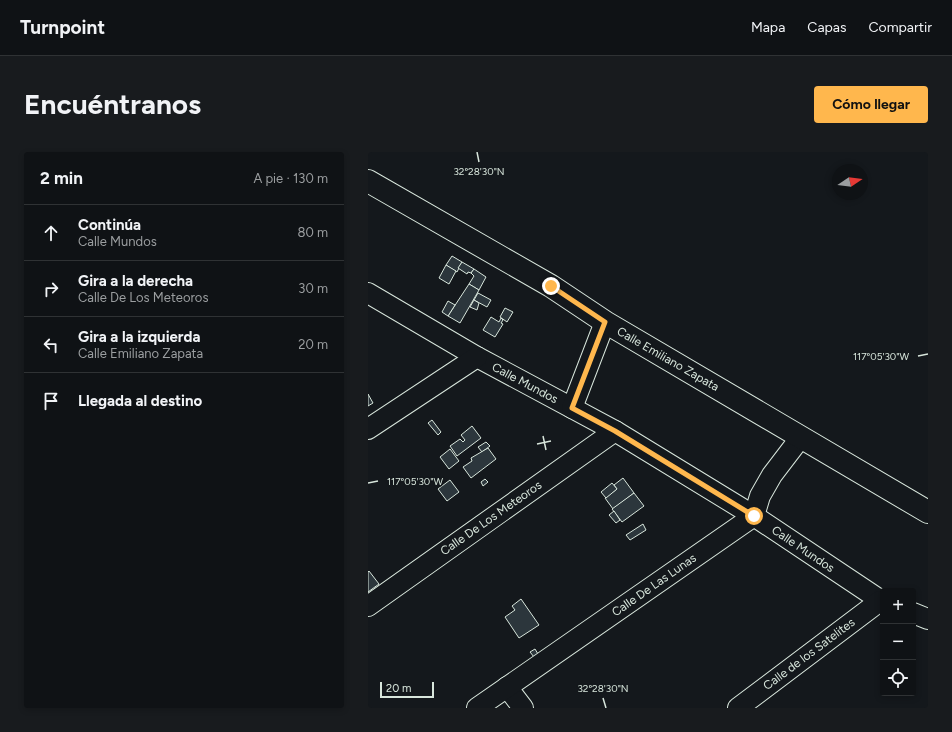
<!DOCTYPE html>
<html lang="es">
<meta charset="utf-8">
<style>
body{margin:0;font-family:Figtree,sans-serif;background:#181b1e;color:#f1f3f6}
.controls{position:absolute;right:12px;bottom:12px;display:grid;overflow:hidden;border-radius:4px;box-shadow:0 2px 6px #0003}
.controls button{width:36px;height:36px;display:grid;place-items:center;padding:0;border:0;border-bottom:1px solid #2f3234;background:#0f1215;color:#f1f3f6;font:20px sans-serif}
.compass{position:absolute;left:464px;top:12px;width:36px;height:36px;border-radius:50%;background:#0f1215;box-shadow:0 2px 6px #0003;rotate:77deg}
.scale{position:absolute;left:12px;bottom:10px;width:54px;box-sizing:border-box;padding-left:4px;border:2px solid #d8e6dc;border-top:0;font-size:11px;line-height:14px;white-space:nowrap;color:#d8e6dc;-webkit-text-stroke:3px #14181c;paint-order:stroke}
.stop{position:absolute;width:12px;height:12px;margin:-9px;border:3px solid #ffb74d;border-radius:50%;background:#fff}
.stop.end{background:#ffb74d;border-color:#fff;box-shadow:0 1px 4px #0008}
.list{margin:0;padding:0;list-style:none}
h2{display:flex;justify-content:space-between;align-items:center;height:52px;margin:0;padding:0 16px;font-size:17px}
h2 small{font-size:13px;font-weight:400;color:#9b9ea0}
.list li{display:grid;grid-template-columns:26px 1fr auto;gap:12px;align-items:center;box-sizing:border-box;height:56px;padding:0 16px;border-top:1px solid #2f3234}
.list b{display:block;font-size:15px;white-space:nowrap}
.list p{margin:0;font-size:13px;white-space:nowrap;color:#9b9ea0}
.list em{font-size:13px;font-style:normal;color:#9b9ea0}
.icon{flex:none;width:22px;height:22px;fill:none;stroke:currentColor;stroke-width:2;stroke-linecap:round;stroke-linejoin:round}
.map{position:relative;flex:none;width:560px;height:556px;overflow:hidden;border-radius:4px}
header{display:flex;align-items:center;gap:24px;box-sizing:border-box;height:56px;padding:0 20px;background:#0f1215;border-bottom:1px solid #2f3234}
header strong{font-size:19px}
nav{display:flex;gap:22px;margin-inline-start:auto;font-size:14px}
.intro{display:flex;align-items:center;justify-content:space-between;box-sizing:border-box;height:96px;padding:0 24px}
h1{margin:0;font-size:28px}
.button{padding:10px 18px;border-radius:4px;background:#ffb74d;color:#111;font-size:14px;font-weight:700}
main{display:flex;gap:24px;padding:0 24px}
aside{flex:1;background:#0f1215;border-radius:4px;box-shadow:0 2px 6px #0003}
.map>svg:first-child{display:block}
.building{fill:#2c363c;stroke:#d8e6dc}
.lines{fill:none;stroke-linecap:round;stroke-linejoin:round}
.minor-casing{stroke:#d8e6dc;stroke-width:22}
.major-casing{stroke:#d8e6dc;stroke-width:24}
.minor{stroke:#14181c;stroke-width:20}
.major{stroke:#14181c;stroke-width:22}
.route{stroke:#ffb74d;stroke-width:5}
.ticks{fill:none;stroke:#d8e6dc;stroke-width:1.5}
.labels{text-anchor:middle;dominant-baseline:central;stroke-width:3;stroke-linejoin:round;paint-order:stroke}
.street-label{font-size:12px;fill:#d8e6dc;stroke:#14181c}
.ticks-label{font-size:10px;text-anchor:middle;fill:#d8e6dc;stroke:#14181c;stroke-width:3;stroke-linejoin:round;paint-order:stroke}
</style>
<header>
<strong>Turnpoint</strong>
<nav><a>Mapa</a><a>Capas</a><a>Compartir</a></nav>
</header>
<div class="intro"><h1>Encuéntranos</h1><a class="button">Cómo llegar</a></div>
<main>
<aside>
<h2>2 min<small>A pie · 130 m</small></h2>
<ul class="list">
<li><svg class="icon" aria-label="ahead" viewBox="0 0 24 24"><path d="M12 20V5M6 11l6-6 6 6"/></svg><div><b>Continúa</b><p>Calle Mundos</p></div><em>80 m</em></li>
<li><svg class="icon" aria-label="right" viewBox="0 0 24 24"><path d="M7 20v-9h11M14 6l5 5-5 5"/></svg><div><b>Gira a la derecha</b><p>Calle De Los Meteoros</p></div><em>30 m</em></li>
<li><svg class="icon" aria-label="left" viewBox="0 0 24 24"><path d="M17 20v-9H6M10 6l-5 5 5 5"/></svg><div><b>Gira a la izquierda</b><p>Calle Emiliano Zapata</p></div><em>20 m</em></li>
<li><svg class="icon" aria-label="arrive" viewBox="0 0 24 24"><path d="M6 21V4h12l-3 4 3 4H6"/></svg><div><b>Llegada al destino</b></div></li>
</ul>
</aside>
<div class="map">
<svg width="560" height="556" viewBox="0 0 560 556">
<rect width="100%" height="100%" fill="#14181c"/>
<g class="building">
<polygon points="84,104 94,110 89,120 78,113"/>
<polygon points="94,110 106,117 103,121 100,120 99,122 90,116"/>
<polygon points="78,113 88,119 81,132 71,126"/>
<polygon points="106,117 118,125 111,138 101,132 106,124 103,121"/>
<polygon points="101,132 111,138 92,171 80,164"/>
<polygon points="110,141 123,148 119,155 106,148"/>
<polygon points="106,148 111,151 109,158 102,155"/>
<polygon points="80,149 87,153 80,164 74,160"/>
<polygon points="137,156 145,160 139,170 132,165"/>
<polygon points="123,165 131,170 133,166 135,168 133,171 135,172 127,185 115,178"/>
<polygon points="0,242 5,251 0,254"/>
<polygon points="64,268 73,280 70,283 60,271"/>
<polygon points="104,274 113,286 89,304 82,294 92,287 95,290 97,288 93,283"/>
<polygon points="118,290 122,294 114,300 110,295"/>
<polygon points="120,296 128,307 103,326 95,315 104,309 103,306"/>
<polygon points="82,297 91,309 81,317 72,305"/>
<polygon points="255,326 266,341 245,357 237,346 249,337 246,333"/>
<polygon points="117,327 120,330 115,334 113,330"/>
<polygon points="82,328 91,340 79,349 70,337"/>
<polygon points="244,331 249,337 238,346 233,340"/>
<polygon points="266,341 276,354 254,370 244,357"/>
<polygon points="246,359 252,368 248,371 241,363"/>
<polygon points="275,372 278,378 262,388 258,383"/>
<polygon points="1,419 11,432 0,440 0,420"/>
<polygon points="153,447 171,473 151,486 137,465 147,458 144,454"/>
<polygon points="167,497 170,502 166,505 162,500"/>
</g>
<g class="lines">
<g class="minor-casing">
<g id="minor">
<polyline points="0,141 109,205 247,279 386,364 515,450"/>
<polyline points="204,256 237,170"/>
<polyline points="0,277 109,205"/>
<polyline points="0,454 247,279"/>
<polyline points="545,461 560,467"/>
<polyline points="139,535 155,556"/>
<polyline points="109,556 386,364 392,344 404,323 433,285"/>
<polyline points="370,556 512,449"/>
</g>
</g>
<g class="major-casing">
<polyline id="major" points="0,29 183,134 237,170 560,360"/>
</g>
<use href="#minor" class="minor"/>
<use href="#major" class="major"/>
</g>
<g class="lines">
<polyline class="route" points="183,134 237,170 204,256 247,279 386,364"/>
</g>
<path class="ticks" d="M109,0L111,10M550,204L560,202M175,284L178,298M169,292L183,289M0,331L10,329M235,546L238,556"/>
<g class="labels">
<g class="street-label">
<text transform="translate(300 207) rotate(30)">Calle Emiliano Zapata</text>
<text transform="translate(157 231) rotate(28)">Calle Mundos</text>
<text transform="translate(123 366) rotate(-35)">Calle De Los Meteoros</text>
<text transform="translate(435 397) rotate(34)">Calle Mundos</text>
<text transform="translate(286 433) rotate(-35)">Calle De Las Lunas</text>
<text transform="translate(441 502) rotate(-37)">Calle de los Satelites</text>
</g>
</g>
<g class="ticks-label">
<text x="111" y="23">32°28'30"N</text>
<text x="513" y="208">117°05'30"W</text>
<text x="47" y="333">117°05'30"W</text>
<text x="235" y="540">32°28'30"N</text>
</g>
</svg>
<div class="controls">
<button>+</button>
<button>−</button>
<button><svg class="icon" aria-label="locate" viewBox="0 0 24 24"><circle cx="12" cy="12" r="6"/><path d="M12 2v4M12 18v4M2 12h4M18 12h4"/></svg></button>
</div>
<svg class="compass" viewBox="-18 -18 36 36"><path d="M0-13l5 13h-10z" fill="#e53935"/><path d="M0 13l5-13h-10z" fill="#9b9ea0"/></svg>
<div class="scale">20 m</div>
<div class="stop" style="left:386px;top:364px"></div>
<div class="stop end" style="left:183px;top:134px"></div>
</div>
</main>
